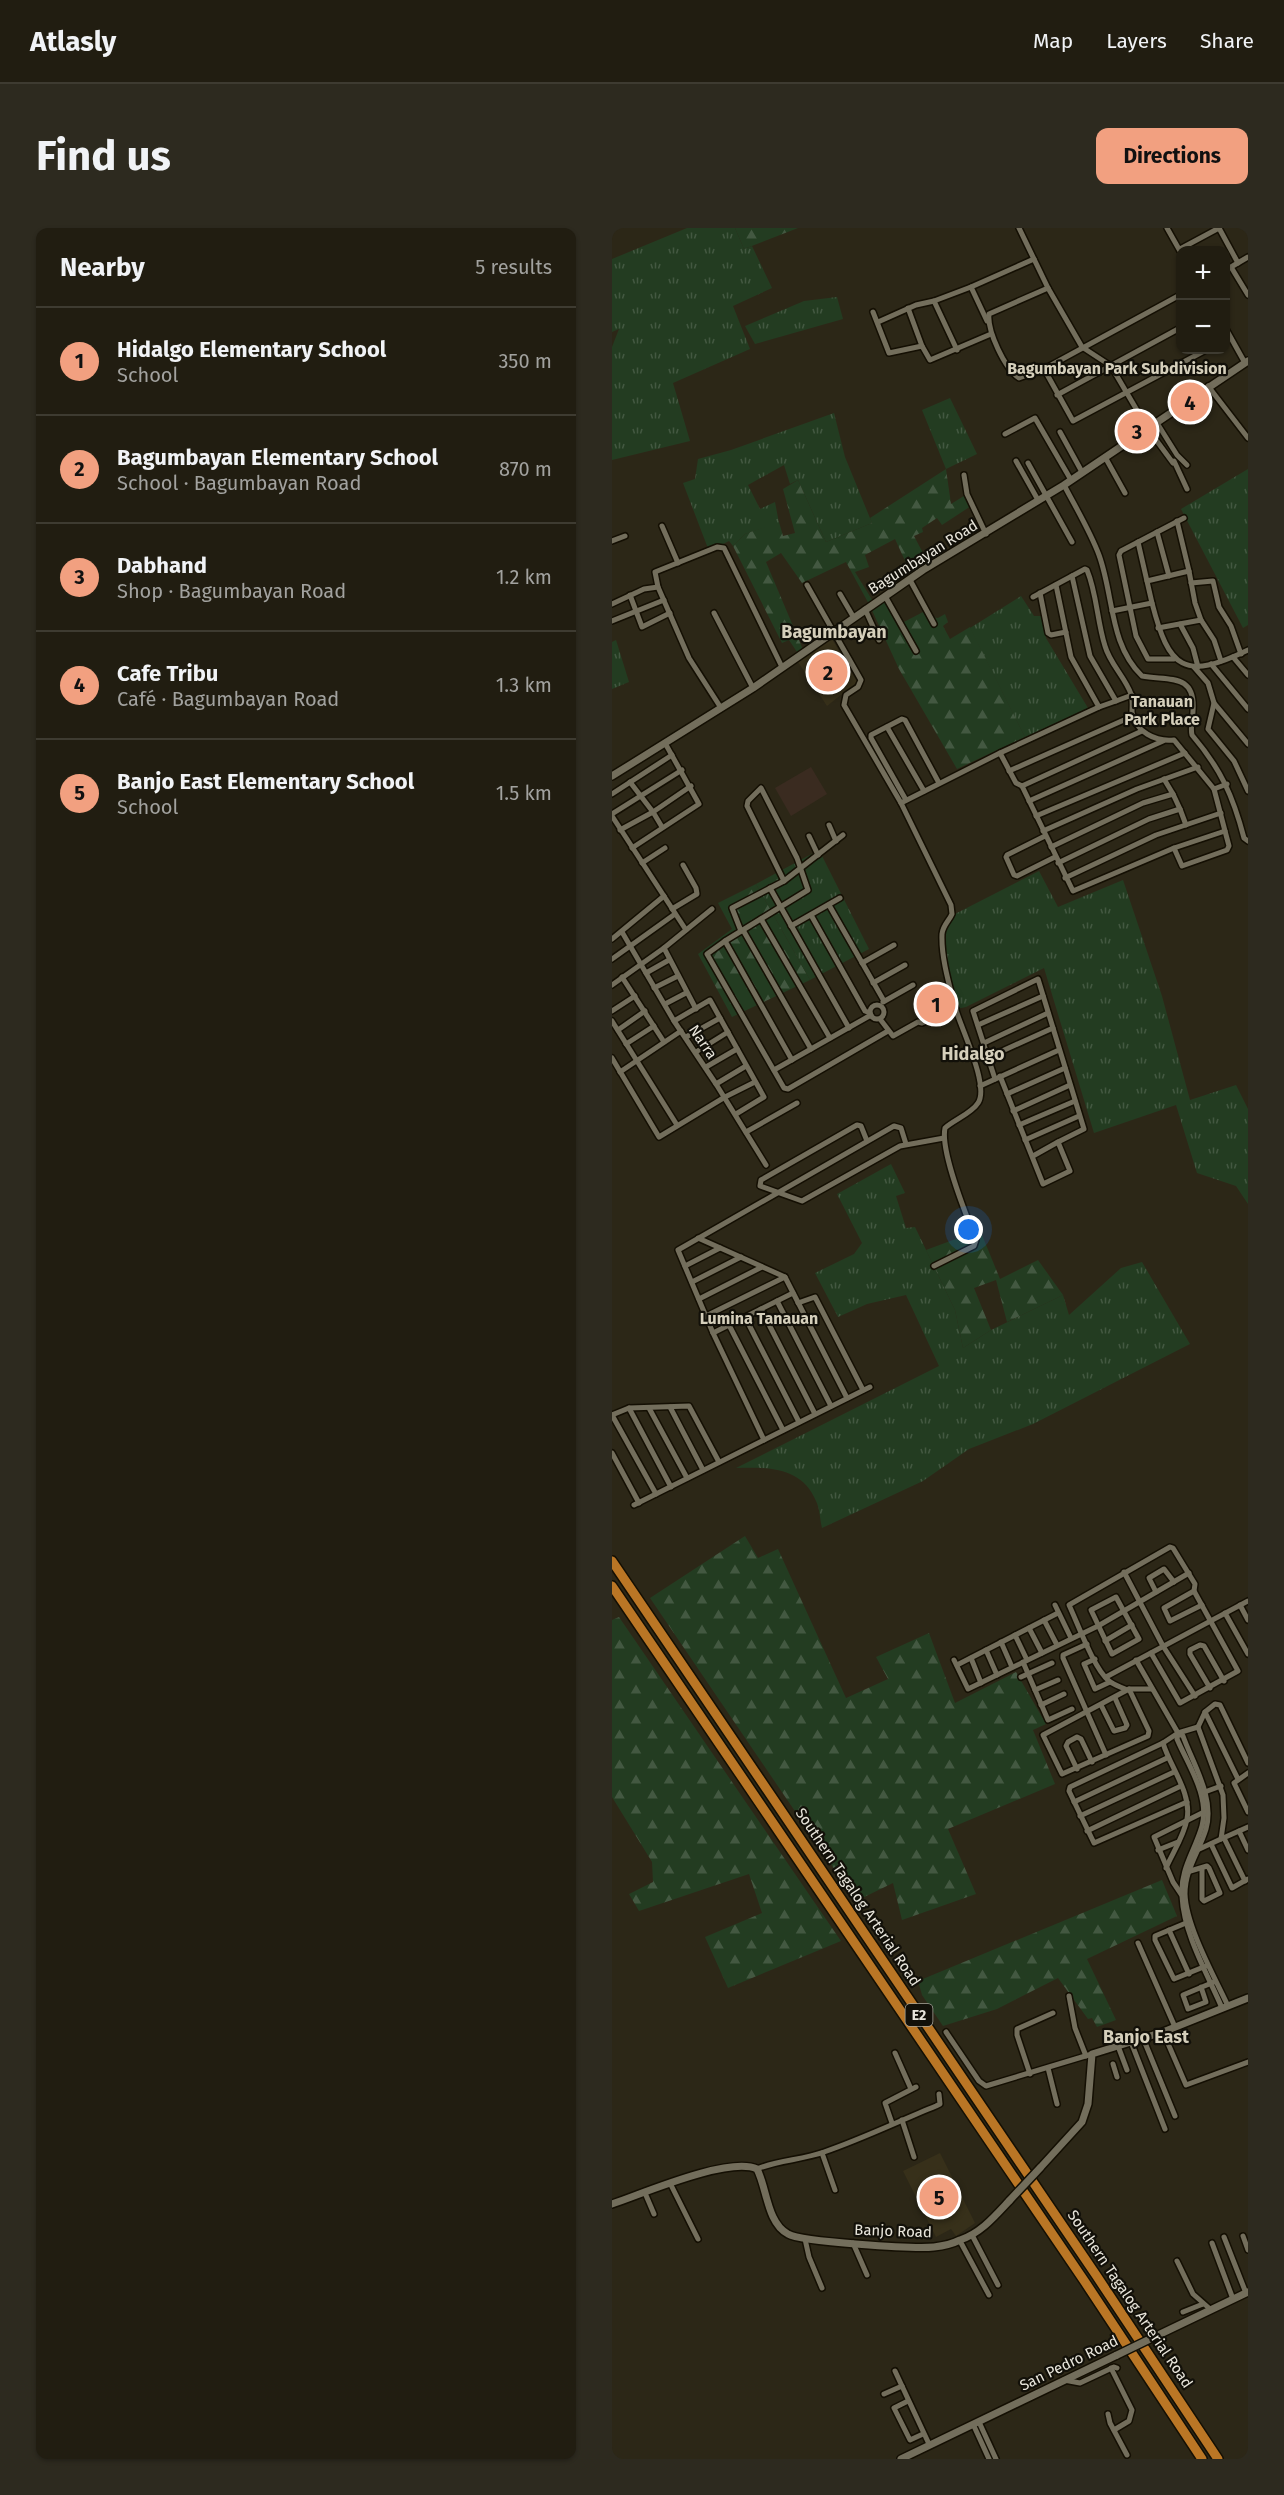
<!DOCTYPE html>
<meta charset="utf-8">
<style>
body{margin:0;font-family:"Fira Sans",sans-serif;background:#2d2a1f;color:#f1f3f6}
.controls{position:absolute;right:18px;top:18px;display:grid;overflow:hidden;border-radius:12px;box-shadow:0 2px 4px #0004}
.controls button{width:54px;height:54px;display:grid;place-items:center;padding:0;border:0;border-bottom:2px solid #3e3b31;background:#211d11;color:#f1f3f6;font:30px sans-serif}
.you{position:absolute;left:357px;top:1002px;width:21px;height:21px;margin:-15px;border:4px solid #fff;border-radius:50%;background:#1a73e8;box-shadow:0 0 0 9px #1a73e833}
.badge{display:grid;place-items:center;width:39px;height:39px;border-radius:50%;background:#f2a080;color:#111;font-size:20px;font-weight:700}
.pin{position:absolute;translate:-50% -50%;border:3px solid #fff;box-shadow:0 2px 6px #0006}
.list{margin:0;padding:0;list-style:none}
h2{display:flex;justify-content:space-between;align-items:center;height:78px;margin:0;padding:0 24px;font-size:26px}
h2 small{font-size:20px;font-weight:400;color:#a2a29f}
.list li{display:grid;grid-template-columns:39px 1fr auto;gap:18px;align-items:center;box-sizing:border-box;height:108px;padding:0 24px;border-top:2px solid #3e3b31}
.list b{display:block;font-size:22px;white-space:nowrap}
.list p{margin:0;font-size:20px;white-space:nowrap;color:#a2a29f}
.list em{font-size:20px;font-style:normal;color:#a2a29f}
.map{position:relative;flex:none;width:636px;height:2231px;overflow:hidden;border-radius:12px}
header{display:flex;align-items:center;gap:36px;box-sizing:border-box;height:84px;padding:0 30px;background:#211d11;border-bottom:2px solid #3e3b31}
header strong{font-size:28px}
nav{display:flex;gap:33px;margin-inline-start:auto;font-size:21px}
.intro{display:flex;align-items:center;justify-content:space-between;box-sizing:border-box;height:144px;padding:0 36px}
h1{margin:0;font-size:42px}
.button{padding:15px 27px;border-radius:12px;background:#f2a080;color:#111;font-size:21px;font-weight:700}
main{display:flex;gap:36px;padding:0 36px}
aside{flex:1;background:#211d11;border-radius:12px;box-shadow:0 2px 4px #0004}
.map>svg:first-child{display:block}
.commercial{fill:#3a2b20}
.built{fill:#37301a}
.grass{fill:url(#grass-tufts)}
.forest{fill:url(#forest-firs)}
.lines{fill:none;stroke-linecap:round;stroke-linejoin:round}
.minor-casing{stroke:#140f03;stroke-width:8}
.tertiary-casing{stroke:#140f03;stroke-width:10}
.motorway-casing{stroke:#140f03;stroke-width:12}
.minor{stroke:#736e5c;stroke-width:5}
.tertiary{stroke:#736e5c;stroke-width:7}
.motorway{stroke:#ba7625;stroke-width:9}
.tertiary-bridge-casing{stroke:#140f03;stroke-width:10;stroke-linecap:butt}
.tertiary-bridge{stroke:#736e5c;stroke-width:7}
.labels{text-anchor:middle;dominant-baseline:central;stroke-width:4.5;stroke-linejoin:round;paint-order:stroke}
.shield{fill:#121009;stroke:#a8a69d;stroke-width:1.5}
.shield-label{font-size:14px;font-weight:bold;fill:#e9e6dc}
.street-label{font-size:15px;fill:#e9e6dc;stroke:#121009}
.neighbourhood-label{font-size:16px;font-weight:bold;fill:#d5cfbb;stroke:#121009}
.quarter-label{font-size:18px;font-weight:bold;fill:#d5cfbb;stroke:#121009}
</style>
<header>
<strong>Atlasly</strong>
<nav><a>Map</a><a>Layers</a><a>Share</a></nav>
</header>
<div class="intro"><h1>Find us</h1><a class="button">Directions</a></div>
<main>
<aside>
<h2>Nearby<small>5 results</small></h2>
<ul class="list">
<li><span class="badge">1</span><div><b>Hidalgo Elementary School</b><p>School</p></div><em>350 m</em></li>
<li><span class="badge">2</span><div><b>Bagumbayan Elementary School</b><p>School · Bagumbayan Road</p></div><em>870 m</em></li>
<li><span class="badge">3</span><div><b>Dabhand</b><p>Shop · Bagumbayan Road</p></div><em>1.2 km</em></li>
<li><span class="badge">4</span><div><b>Cafe Tribu</b><p>Café · Bagumbayan Road</p></div><em>1.3 km</em></li>
<li><span class="badge">5</span><div><b>Banjo East Elementary School</b><p>School</p></div><em>1.5 km</em></li>
</ul>
</aside>
<div class="map">
<svg width="636" height="2231" viewBox="0 0 636 2231">
<defs>
<pattern id="grass-tufts" width="24" height="20" patternUnits="userSpaceOnUse" patternTransform="scale(1.5)"><rect width="24" height="20" fill="#233c21"/><path d="M3 7l-1-3M5 7V3M7 7l1-3M15 17l-1-3M17 17v-4M19 17l1-3" fill="none" stroke="#435841"/></pattern>
<pattern id="forest-firs" width="22" height="20" patternUnits="userSpaceOnUse" patternTransform="scale(1.5)"><rect width="22" height="20" fill="#233c21"/><path d="M5 1l3.5 6h-7zM16 11l3.5 6h-7z" fill="#435841"/></pattern>
</defs>
<rect width="100%" height="100%" fill="#2c2717"/>
<polygon class="commercial" points="199,539 215,566 179,588 163,560"/>
<g class="built">
<polygon points="220,411 245,454 215,478 186,434"/>
<polygon points="334,762 339,781 314,792 308,771"/>
<polygon points="328,1925 363,1995 344,2008 339,2001 324,2009 291,1943"/>
</g>
<g class="grass">
<polygon points="75,0 123,0 132,21 140,18 160,60 121,78 138,121 61,155 78,213 0,232 0,119 7,101 0,104 0,31"/>
<polygon points="225,69 231,91 143,116 133,98 192,73"/>
<polygon points="338,170 365,226 334,241 310,182"/>
<polygon points="222,185 233,229 260,295 214,314 186,252 178,256 172,237 136,257 148,281 163,274 167,295 133,306 121,318 117,313 97,323 71,255 83,251 86,231 119,222"/>
<polygon points="636,241 636,397 631,400 569,281"/>
<polygon points="409,368 422,388 430,388 434,410 476,480 413,509 358,400"/>
<polygon points="4,412 17,454 0,461 0,414"/>
<polygon points="207,622 257,721 198,752 144,656"/>
<polygon points="427,643 446,679 511,652 550,768 578,872 624,857 636,881 636,976 624,958 585,945 564,877 482,905 432,740 354,779 344,781 331,710 339,688"/>
<path d="M279,936L293,965L284,968L294,1000L303,999L343,1082L351,1120L379,1102L451,1067L457,1087L509,1040L530,1034L578,1116L421,1196L357,1221L311,1253L210,1300C208,1292 208,1281 204,1273C190,1239 156,1239 124,1240L327,1138L294,1067L255,1076L226,1089L203,1045L242,1026L250,1015L225,966Z"/>
</g>
<g class="forest">
<polygon points="123,0 186,0 132,21"/>
<polygon points="334,241 339,276 355,266 359,278 330,297 325,290 310,300 311,304 302,308 311,325 303,332 310,343 301,350 283,311 253,327 257,339 243,344 262,375 273,368 288,396 313,383 319,389 326,390 333,386 336,394 331,398 338,411 358,399 413,509 345,541 287,441 258,378 234,334 190,355 169,325 154,334 192,424 187,427 177,412 170,415 121,318 133,306 167,294 171,308 183,305 171,261 186,252 214,314 260,295 258,290"/>
<polygon points="144,656 198,752 120,789 86,726 120,701 106,675"/>
<polygon points="368,1002 388,1051 426,1032 451,1067 395,1094 384,1052 362,1060 379,1102 351,1120 343,1082 314,1022"/>
<polygon points="133,1308 146,1330 166,1321 234,1470 276,1451 264,1429 317,1405 343,1475 404,1444 434,1496 421,1502 443,1556 336,1601 364,1666 290,1692 281,1655 244,1673 38,1370"/>
<polygon points="7,1389 207,1681 229,1713 116,1760 93,1709 150,1685 137,1646 27,1683 17,1666 41,1654 40,1634 0,1569 0,1392"/>
<polygon points="550,1652 565,1688 475,1731 504,1792 485,1799 480,1790 476,1791 446,1750 385,1781 331,1798 310,1767 306,1753"/>
</g>
<g class="lines">
<g class="minor-casing">
<g id="minor">
<polyline points="407,0 436,60 470,119 499,138 536,201 561,235"/>
<polyline points="555,0 568,23"/>
<polyline points="607,0 626,35"/>
<polyline points="568,21 607,0"/>
<polyline points="636,29 619,39 636,67"/>
<polyline points="359,59 375,93"/>
<path d="M436,60L377,86C375,103 393,141 407,150L432,141L568,67"/>
<polyline points="322,73 345,122"/>
<polyline points="296,80 310,118"/>
<polyline points="261,84 277,125 310,118 318,132 379,106"/>
<polyline points="266,94 304,77 322,73 359,59 422,31"/>
<polyline points="614,101 633,135"/>
<polyline points="432,141 461,193 594,122"/>
<polyline points="596,158 636,210"/>
<polyline points="445,167 568,100"/>
<polyline points="545,195 565,227 575,237"/>
<polyline points="448,204 470,244"/>
<polyline points="393,206 423,190 459,252"/>
<polyline points="493,229 513,265"/>
<polyline points="404,233 426,272"/>
<polyline points="562,233 575,261"/>
<polyline points="416,235 460,314"/>
<polyline points="352,247 355,266 374,306"/>
<path d="M452,257C464,280 478,303 487,327C502,368 497,416 530,448C555,453 584,444 581,483C581,492 578,499 580,507C609,541 621,568 632,610L636,613"/>
<polyline points="50,298 66,335"/>
<polyline points="545,304 557,348"/>
<polyline points="0,313 13,308"/>
<polyline points="526,314 540,375"/>
<polyline points="577,343 583,375 589,392"/>
<polyline points="298,352 322,396"/>
<polyline points="535,353 577,343 565,293"/>
<polyline points="579,355 601,353 607,379 619,398 629,426"/>
<path d="M195,357L249,452L246,459L234,467L232,477L289,575L339,677L340,686C337,693 331,697 330,706C329,729 337,756 343,779C348,798 378,858 366,875C360,885 342,892 333,900C328,923 354,987 364,1012L362,1018L322,1038"/>
<polyline points="444,357 459,429 487,479 504,473 478,428 460,348"/>
<polyline points="428,365 436,405 439,407 454,404"/>
<polyline points="228,366 242,390"/>
<polyline points="18,367 30,399 58,385"/>
<polyline points="273,368 304,423"/>
<path d="M421,369L473,341L475,342C485,366 485,393 493,418C498,436 513,449 519,466C521,472 520,479 520,484C523,504 544,514 562,512L602,561L615,556"/>
<polyline points="0,376 32,361 46,359"/>
<polyline points="253,381 267,412"/>
<path d="M500,383L540,375C557,441 572,453 636,422"/>
<polyline points="102,385 141,460"/>
<polyline points="0,393 52,372"/>
<polyline points="568,396 581,420 586,439"/>
<polyline points="546,400 589,392 602,412 609,433"/>
<polyline points="621,429 636,447"/>
<polyline points="562,431 536,431 524,408 507,327 509,323 572,290"/>
<polyline points="599,436 636,481"/>
<polyline points="582,439 596,455 602,475 636,516"/>
<polyline points="504,473 520,467"/>
<polyline points="602,475 596,501 622,533 636,563"/>
<polyline points="109,480 77,430 46,359 43,344 105,319 112,320 170,439"/>
<polyline points="275,499 312,563"/>
<polyline points="388,525 404,555 410,558 461,663 562,620 613,603 602,561"/>
<polyline points="397,543 521,488"/>
<polyline points="552,551 561,566"/>
<polyline points="18,554 41,584 50,599"/>
<polyline points="410,558 530,503"/>
<polyline points="0,566 60,527"/>
<polyline points="294,572 259,510 259,507 290,491 293,492 327,555"/>
<polyline points="417,573 551,513"/>
<polyline points="289,575 388,525 487,479"/>
<polyline points="0,586 70,542"/>
<polyline points="0,588 74,702"/>
<polyline points="424,588 573,525"/>
<polyline points="217,597 224,613"/>
<polyline points="8,602 41,584 79,558"/>
<polyline points="431,603 525,561 586,539"/>
<polyline points="197,608 206,627"/>
<polyline points="433,608 395,627 394,629 402,647 405,648 443,629"/>
<polyline points="439,619 531,575 561,566 568,581"/>
<polyline points="20,620 87,576 53,515"/>
<polyline points="562,620 570,638 615,622 617,618 613,603"/>
<polyline points="30,635 53,620"/>
<polyline points="446,635 537,591 568,581 574,597"/>
<polyline points="453,650 544,607 609,585"/>
<polyline points="172,653 135,578 136,573 149,560 185,630 196,662 113,713 95,726 172,860 176,861 276,803"/>
<polyline points="158,660 237,800"/>
<polyline points="217,677 272,773"/>
<polyline points="60,681 85,666 84,660 71,637"/>
<polyline points="199,687 253,783 258,785"/>
<polyline points="149,691 218,810"/>
<polyline points="179,698 228,670"/>
<polyline points="131,702 199,821"/>
<polyline points="129,703 120,680 172,653 231,607"/>
<polyline points="10,704 62,793 104,856 154,937"/>
<polyline points="0,711 52,668"/>
<polyline points="113,713 180,832"/>
<polyline points="52,720 84,781"/>
<polyline points="0,731 63,686"/>
<polyline points="250,735 282,717"/>
<polyline points="34,745 57,732"/>
<polyline points="10,749 52,814"/>
<polyline points="261,755 293,737"/>
<polyline points="0,757 52,720 100,681"/>
<polyline points="42,760 66,748"/>
<polyline points="271,774 301,757"/>
<polyline points="53,776 74,765"/>
<circle cx="265" cy="784" r="7"/>
<polyline points="0,783 23,768"/>
<polyline points="268,791 281,808 306,794 310,795 344,781"/>
<polyline points="0,793 65,897"/>
<polyline points="62,793 98,772 152,869 124,886"/>
<polyline points="366,797 431,768"/>
<polyline points="6,802 33,783"/>
<polyline points="74,809 108,790"/>
<polyline points="372,815 436,785"/>
<polyline points="14,816 42,798"/>
<polyline points="84,824 116,804"/>
<polyline points="377,829 441,800"/>
<polyline points="0,830 47,909 113,869 143,854"/>
<polyline points="94,839 125,821"/>
<polyline points="162,842 259,787"/>
<polyline points="8,844 69,803"/>
<polyline points="383,851 361,783 426,751 472,901 446,914 458,943 431,956 388,848"/>
<polyline points="104,856 134,838"/>
<polyline points="368,858 447,822"/>
<polyline points="395,866 453,840"/>
<polyline points="401,883 458,857"/>
<polyline points="407,897 463,873"/>
<polyline points="134,904 185,875"/>
<polyline points="413,912 467,888"/>
<polyline points="255,913 249,898 245,897 149,952 148,958 190,973 288,918 332,910"/>
<polyline points="421,928 446,914"/>
<polyline points="86,1010 173,1049 235,1170"/>
<polyline points="73,1038 108,1020"/>
<polyline points="80,1054 129,1029"/>
<polyline points="87,1071 150,1039"/>
<polyline points="165,1073 219,1178"/>
<polyline points="186,1075 203,1069 251,1162"/>
<polyline points="149,1081 203,1186"/>
<polyline points="94,1088 173,1049"/>
<polyline points="133,1089 187,1194"/>
<polyline points="117,1097 171,1202"/>
<polyline points="101,1105 181,1065"/>
<polyline points="58,1179 91,1242"/>
<polyline points="17,1180 59,1259"/>
<polyline points="37,1180 75,1250"/>
<polyline points="0,1187 17,1180 77,1178 107,1234"/>
<polyline points="0,1187 44,1266"/>
<polyline points="152,1212 101,1105 66,1022 282,898 289,900 294,916"/>
<polyline points="0,1225 27,1275"/>
<polyline points="22,1277 258,1159"/>
<polyline points="512,1344 551,1418 583,1468"/>
<polyline points="582,1363 552,1380 558,1393 590,1377"/>
<polyline points="544,1364 537,1350 552,1341 562,1354"/>
<polygon points="504,1369 527,1411 500,1426 479,1382"/>
<polyline points="443,1377 459,1410"/>
<polyline points="628,1377 636,1392"/>
<polyline points="613,1385 636,1426"/>
<polyline points="432,1392 445,1417"/>
<polyline points="417,1400 430,1425"/>
<polyline points="403,1407 415,1432"/>
<polyline points="493,1413 520,1397"/>
<polyline points="389,1414 400,1439"/>
<polyline points="475,1416 451,1427 451,1430 494,1527"/>
<polyline points="374,1422 385,1447"/>
<polyline points="359,1430 369,1455"/>
<polyline points="483,1431 472,1436 483,1461 498,1454"/>
<polyline points="342,1432 356,1461 486,1398 577,1345"/>
<path d="M524,1432L566,1505L571,1508C581,1536 603,1570 594,1601C587,1624 573,1641 573,1666C574,1698 602,1748 616,1778"/>
<polyline points="411,1434 436,1492 460,1481"/>
<polyline points="345,1437 446,1385"/>
<polyline points="409,1449 440,1435"/>
<polyline points="494,1449 636,1373"/>
<polyline points="598,1460 578,1426 578,1422 588,1417 592,1418 612,1453"/>
<polygon points="517,1461 537,1503 536,1508 450,1546 431,1507"/>
<polyline points="517,1461 540,1461"/>
<polyline points="423,1462 446,1452"/>
<path d="M515,1462C509,1459 502,1457 497,1453C482,1441 466,1396 457,1377L558,1319L561,1320L583,1356L582,1363L626,1443L568,1475L539,1425"/>
<polyline points="429,1477 452,1466"/>
<polyline points="489,1477 502,1503 513,1500 515,1497 503,1470"/>
<polyline points="593,1484 626,1551"/>
<path d="M566,1505L565,1511C576,1537 598,1568 590,1598C583,1623 568,1641 570,1668C572,1707 595,1745 610,1780"/>
<path d="M551,1515C558,1539 580,1565 575,1591C572,1608 561,1624 554,1640"/>
<polyline points="636,1535 608,1477 603,1476 593,1484 586,1499 611,1567 612,1590 609,1611 636,1599"/>
<polyline points="465,1541 454,1518 456,1514 465,1509 469,1511 480,1534"/>
<polyline points="636,1545 622,1555 636,1584"/>
<polyline points="590,1565 609,1558"/>
<polyline points="462,1574 555,1530"/>
<polyline points="575,1574 482,1615 457,1563 458,1559 551,1515 566,1505 586,1499"/>
<polyline points="468,1588 562,1544"/>
<polyline points="475,1603 569,1558"/>
<polyline points="627,1603 636,1622"/>
<polyline points="612,1610 633,1653"/>
<polyline points="599,1616 620,1660 636,1651"/>
<polyline points="546,1622 566,1614"/>
<polyline points="583,1623 609,1611"/>
<polyline points="575,1644 595,1638 597,1640 608,1665 592,1673 590,1671 590,1640"/>
<polyline points="569,1666 561,1654 542,1609 592,1584"/>
<polyline points="574,1695 543,1708 543,1712 562,1751 594,1738"/>
<polyline points="557,1702 577,1746"/>
<polyline points="526,1715 563,1799"/>
<polyline points="589,1759 594,1774 576,1781 571,1767 602,1754"/>
<polyline points="457,1768 463,1800 474,1828"/>
<polyline points="334,1804 367,1853 374,1858 480,1826"/>
<polyline points="551,1804 574,1857 636,1834"/>
<polyline points="531,1810 563,1888"/>
<polyline points="519,1814 553,1901"/>
<polyline points="506,1818 515,1842"/>
<polyline points="283,1825 299,1861"/>
<polyline points="501,1836 505,1849"/>
<polyline points="436,1840 445,1876"/>
<polyline points="418,1846 405,1807 405,1801 441,1785"/>
<polyline points="290,1892 302,1929"/>
<polyline points="280,1895 273,1875 304,1859"/>
<polyline points="210,1925 223,1962"/>
<path d="M145,1941C166,1932 190,1932 212,1924C250,1911 287,1893 324,1878L328,1876L327,1866"/>
<polyline points="58,1955 86,2011"/>
<polyline points="33,1965 42,1986"/>
<polyline points="360,2007 386,2057"/>
<polyline points="631,2008 636,2022"/>
<polyline points="612,2009 634,2065"/>
<polyline points="193,2011 197,2029 210,2060"/>
<polyline points="348,2013 377,2067"/>
<polyline points="241,2015 255,2047"/>
<polyline points="600,2015 621,2071"/>
<polyline points="565,2033 581,2066 598,2081"/>
<polyline points="571,2084 591,2076"/>
<polyline points="499,2140 520,2182 517,2193 502,2202"/>
<polyline points="283,2143 317,2216"/>
<polyline points="452,2152 468,2155 502,2139 505,2140"/>
<polyline points="272,2166 290,2158"/>
<polyline points="296,2173 282,2180 298,2212 311,2206"/>
<polyline points="496,2186 498,2195 515,2227"/>
<polyline points="367,2194 384,2231"/>
<polyline points="361,2196 377,2231"/>
</g>
</g>
<g class="tertiary-casing">
<g id="tertiary">
<polyline points="0,548 141,460 311,342 452,257 636,133"/>
<polyline points="428,1940 470,1894 476,1876 480,1826 551,1804 636,1770"/>
<path d="M0,1976C30,1966 117,1928 145,1941C155,1960 155,1995 176,2006C189,2014 303,2021 322,2019C331,2018 340,2016 348,2012C369,2005 383,1988 398,1972"/>
<polyline points="540,2110 636,2064"/>
<polyline points="289,2231 505,2127"/>
</g>
</g>
<g class="motorway-casing">
<g id="motorway">
<polyline points="0,1333 484,2047 606,2231"/>
<polyline points="0,1358 473,2054 590,2231"/>
</g>
</g>
<use href="#minor" class="minor"/>
<use href="#tertiary" class="tertiary"/>
<use href="#motorway" class="motorway"/>
<g class="tertiary-bridge-casing">
<g id="tertiary-bridge">
<polyline points="398,1972 428,1940"/>
<polyline points="505,2127 540,2110"/>
</g>
</g>
<use href="#tertiary-bridge" class="tertiary-bridge"/>
</g>
<g class="labels">
<rect class="shield" x="293.5" y="1776" width="27" height="22" rx="4.5"/>
<g class="shield-label">
<text x="307" y="1787">E2</text>
</g>
<g class="street-label">
<text transform="translate(311 329) rotate(-32)">Bagumbayan Road</text>
<text transform="translate(91 814) rotate(56)">Narra</text>
<text transform="translate(246 1669) rotate(56)">Southern Tagalog Arterial Road</text>
<text transform="translate(281 2003) rotate(2)">Banjo Road</text>
<text transform="translate(518 2071) rotate(56)">Southern Tagalog Arterial Road</text>
<text transform="translate(457 2135) rotate(-26)">San Pedro Road</text>
</g>
<g class="neighbourhood-label">
<text x="505" y="140">Bagumbayan Park Subdivision</text>
<text x="550" y="473">Tanauan<tspan x="550" dy="18">Park Place</tspan></text>
<text x="147" y="1090">Lumina Tanauan</text>
</g>
<g class="quarter-label">
<text x="222" y="404">Bagumbayan</text>
<text x="361" y="826">Hidalgo</text>
<text x="534" y="1809">Banjo East</text>
</g>
</g>
</svg>
<div class="controls">
<button>+</button>
<button>−</button>
</div>
<div class="you"></div>
<div class="pin badge" style="left:324px;top:776px">1</div>
<div class="pin badge" style="left:216px;top:444px">2</div>
<div class="pin badge" style="left:525px;top:203px">3</div>
<div class="pin badge" style="left:578px;top:174px">4</div>
<div class="pin badge" style="left:327px;top:1969px">5</div>
</div>
</main>
